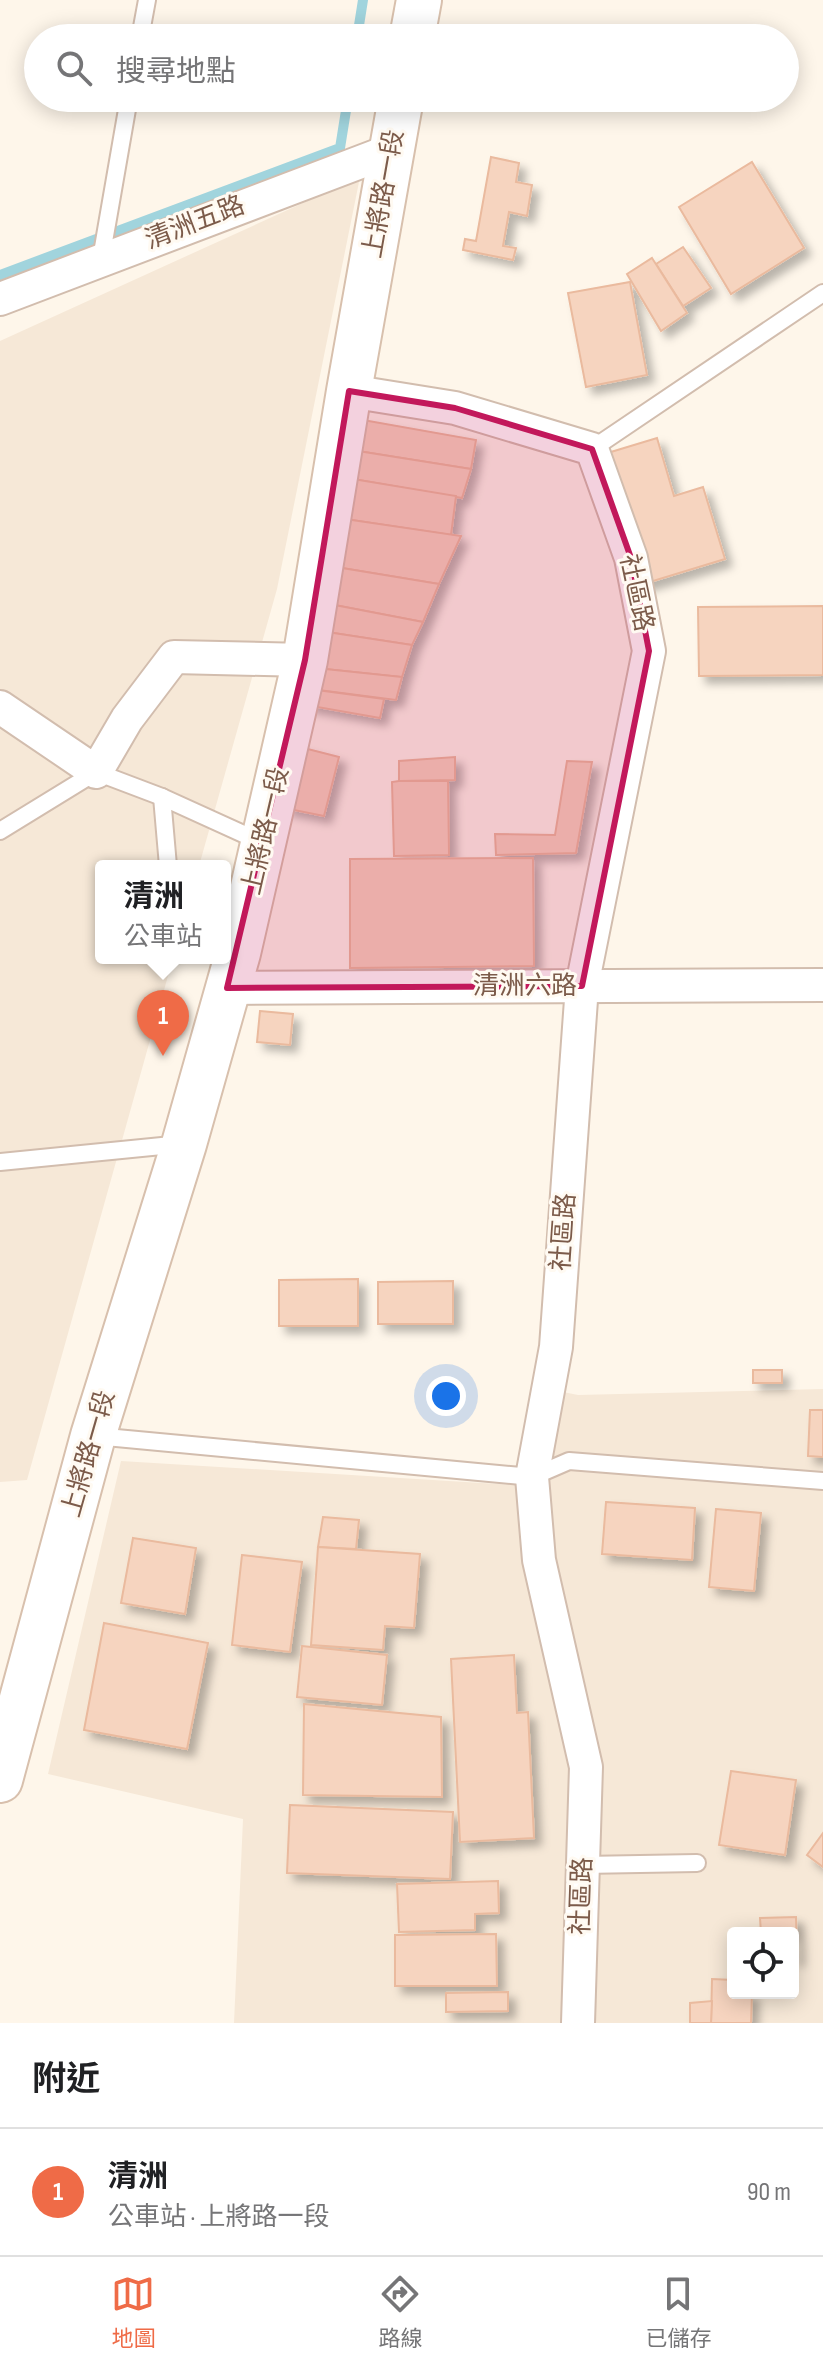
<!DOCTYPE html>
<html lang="zh-TW">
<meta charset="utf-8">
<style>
body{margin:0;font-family:"Sofia Sans Condensed","Noto Sans TC",sans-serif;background:#f6f6f6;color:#202124}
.controls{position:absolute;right:24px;bottom:24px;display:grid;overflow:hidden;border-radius:8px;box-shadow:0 4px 20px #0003}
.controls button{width:72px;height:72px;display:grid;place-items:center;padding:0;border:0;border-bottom:2px solid #e0e0e0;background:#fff;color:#202124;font:40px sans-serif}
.you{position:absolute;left:446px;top:1396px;width:28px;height:28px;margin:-20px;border:6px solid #fff;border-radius:50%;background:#1a73e8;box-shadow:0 0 0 12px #1a73e833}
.badge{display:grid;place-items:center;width:52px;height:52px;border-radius:50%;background:#ef6b47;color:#fff;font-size:26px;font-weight:700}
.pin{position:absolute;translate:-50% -66px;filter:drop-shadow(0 2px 4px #0008)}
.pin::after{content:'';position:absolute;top:42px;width:28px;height:24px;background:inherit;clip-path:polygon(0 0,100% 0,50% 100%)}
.popup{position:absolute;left:95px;top:860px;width:136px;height:104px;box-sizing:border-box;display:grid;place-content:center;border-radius:8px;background:#fff;filter:drop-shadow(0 2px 6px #0005);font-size:26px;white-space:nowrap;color:#757577}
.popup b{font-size:30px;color:#202124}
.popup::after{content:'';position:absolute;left:50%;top:100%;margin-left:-16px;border:16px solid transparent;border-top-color:#fff}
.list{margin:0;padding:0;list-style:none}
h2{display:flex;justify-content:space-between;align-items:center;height:104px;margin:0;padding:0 32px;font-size:34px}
h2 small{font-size:26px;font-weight:400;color:#757577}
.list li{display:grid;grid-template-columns:52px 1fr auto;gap:24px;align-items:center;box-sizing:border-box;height:128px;padding:0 32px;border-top:2px solid #e0e0e0}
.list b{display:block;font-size:30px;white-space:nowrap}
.list p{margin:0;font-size:26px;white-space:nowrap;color:#757577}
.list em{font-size:26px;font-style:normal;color:#757577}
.icon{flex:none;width:44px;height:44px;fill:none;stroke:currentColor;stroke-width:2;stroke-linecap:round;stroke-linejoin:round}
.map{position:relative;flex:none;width:823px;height:2023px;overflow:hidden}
.search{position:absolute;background:#fff;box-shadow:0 4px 20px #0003;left:24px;right:24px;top:24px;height:88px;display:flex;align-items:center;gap:20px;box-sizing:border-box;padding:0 28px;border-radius:44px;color:#757577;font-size:30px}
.sheet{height:232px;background:#fff}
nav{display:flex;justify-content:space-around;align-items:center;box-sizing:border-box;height:112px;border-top:2px solid #e0e0e0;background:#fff;font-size:22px;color:#757577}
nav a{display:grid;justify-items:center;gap:4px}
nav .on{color:#ef6b47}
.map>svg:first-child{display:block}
.residential{fill:#f6e8d7;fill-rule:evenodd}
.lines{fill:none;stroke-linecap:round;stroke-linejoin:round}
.stream{stroke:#a1d4dd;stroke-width:10}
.building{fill:#f6d4bf;stroke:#eaba9e;stroke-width:2;filter:url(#shadow)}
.service-casing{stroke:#d2bdae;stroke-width:20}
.minor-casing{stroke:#d2bdae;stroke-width:36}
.secondary-casing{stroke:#d8c0ad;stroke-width:48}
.service{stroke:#fff;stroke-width:16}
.minor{stroke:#fff;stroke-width:32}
.secondary{stroke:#fff;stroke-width:44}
.marked{fill:#c2185b;fill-opacity:0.2;stroke:#c2185b;stroke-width:6;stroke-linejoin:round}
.labels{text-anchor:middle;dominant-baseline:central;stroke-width:6;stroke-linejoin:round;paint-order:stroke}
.street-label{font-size:26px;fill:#7c5b4a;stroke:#fffaf2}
</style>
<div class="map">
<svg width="823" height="2023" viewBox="0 0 823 2023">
<defs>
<filter id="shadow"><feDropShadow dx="7" dy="7" stdDeviation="4" flood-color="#0004"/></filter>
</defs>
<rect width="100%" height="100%" fill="#fef6ea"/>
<g class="residential">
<polygon points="360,177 277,589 199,866 101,866 101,958 173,958 27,1480 0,1482 0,341"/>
<path d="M533,1386L578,1395L823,1389V2023H234L243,1819L48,1774L121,1461L516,1485ZM733,1933H793V1993H733Z"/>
</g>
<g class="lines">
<g class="stream">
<polyline points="357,38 363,0"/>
<polyline points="0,275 340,148 348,98"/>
</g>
</g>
<g class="building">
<polygon points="491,157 519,163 516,182 532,185 527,216 509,212 503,246 516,248 513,260 463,250 465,239 476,241"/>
<polygon points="752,162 804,248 731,294 679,207"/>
<polygon points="683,247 711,288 683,306 656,264"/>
<polygon points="652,258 687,313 661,331 627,274"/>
<polygon points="630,282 647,375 586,387 568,293"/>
<polygon points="363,420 476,440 471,469 358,451"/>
<polygon points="657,438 674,496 703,487 725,559 640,585 601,455"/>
<polygon points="358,451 471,469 462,498 353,479"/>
<polygon points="353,479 456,496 451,535 345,519"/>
<polygon points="345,519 461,536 439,584 336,567"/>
<polygon points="336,567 439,584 423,622 319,602"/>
<polygon points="319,602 423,622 412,645 314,630"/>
<polygon points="823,606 823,675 699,676 698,607"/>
<polygon points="314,630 412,645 402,677 306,667"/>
<polygon points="306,667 402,677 396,700 303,688"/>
<polygon points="309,689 384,699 380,718 306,705"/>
<polygon points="296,746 339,757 324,816 284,808"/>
<polygon points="455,757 455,780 399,781 399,761"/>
<polygon points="567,761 592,762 576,853 496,855 495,834 555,835"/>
<polygon points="399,781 448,781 449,855 394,856 392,782"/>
<polygon points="533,858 534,966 350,968 350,859"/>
<polygon points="260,1011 293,1014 290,1045 257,1042"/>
<polygon points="358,1279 358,1326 279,1326 279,1280"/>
<polygon points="453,1281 453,1324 378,1324 378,1282"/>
<rect x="753" y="1370" width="29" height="13"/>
<polygon points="810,1410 823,1410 823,1457 808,1456"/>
<polygon points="606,1502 695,1508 692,1560 602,1554"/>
<polygon points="716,1509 761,1513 754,1591 709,1587"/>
<polygon points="323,1517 359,1520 356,1549 318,1547"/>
<polygon points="133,1538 196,1548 185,1614 121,1603"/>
<polygon points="318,1547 420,1554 414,1628 385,1626 383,1650 311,1645"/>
<polygon points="242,1555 302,1562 290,1652 232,1645"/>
<polygon points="104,1623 208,1643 187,1749 84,1730"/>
<polygon points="302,1646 387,1655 382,1705 297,1697"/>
<polygon points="514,1655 517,1713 528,1712 534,1838 460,1842 451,1659"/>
<polygon points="304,1704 441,1717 442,1797 303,1795"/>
<polygon points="731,1771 796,1780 785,1855 719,1845"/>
<polygon points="290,1805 453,1812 450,1879 287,1873"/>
<polygon points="823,1833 823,1867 807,1855"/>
<polygon points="498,1881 499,1913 475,1914 475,1930 399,1932 397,1884"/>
<polygon points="796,1917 797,1959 793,1959 793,1933 761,1933 760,1918"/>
<polygon points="496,1934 497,1986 395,1986 395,1935"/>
<polygon points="712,1979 733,1980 733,1993 752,1993 751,2023 711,2023"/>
<polygon points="508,1992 508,2011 446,2012 446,1993"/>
<polygon points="712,2001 711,2023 690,2023 690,2003"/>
</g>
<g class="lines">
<g class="service-casing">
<g id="service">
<polyline points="140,38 147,0"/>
<polyline points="101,259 129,98"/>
<polyline points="592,449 823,293"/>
<polyline points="162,797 168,866"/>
<polyline points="0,831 96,772 162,797 263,843"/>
<polyline points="0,1162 182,1144"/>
<polyline points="95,1436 532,1477 569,1461 823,1481"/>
<polyline points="583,1865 697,1863"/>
</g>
</g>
<g class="minor-casing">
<g id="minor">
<polyline points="0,299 392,150"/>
<polyline points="349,391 455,408 592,449 631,558 649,651 582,986 556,1347 532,1477 539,1560 586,1767 578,2023"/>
<polyline points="0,707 96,772 127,719 174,657 305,660"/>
<polyline points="227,988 823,985"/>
</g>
</g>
<g class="secondary-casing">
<g id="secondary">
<polyline points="412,38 419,0"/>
<polyline points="0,1780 93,1436 184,1144 238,953 305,660 349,391 401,98"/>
</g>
</g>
<use href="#service" class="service"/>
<use href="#minor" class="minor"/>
<use href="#secondary" class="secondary"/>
</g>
<path class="marked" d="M349,391L455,408L592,449L631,558L649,651L582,986L227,988L305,660Z"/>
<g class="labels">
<g class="street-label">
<text transform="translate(384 194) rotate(-80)">上將路一段</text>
<text transform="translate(195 223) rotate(-21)">清洲五路</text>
<text transform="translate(636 593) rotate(78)">社區路</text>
<text transform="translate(266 831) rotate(-77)">上將路一段</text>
<text x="525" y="986">清洲六路</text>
<text transform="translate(564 1232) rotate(-86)">社區路</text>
<text transform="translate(89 1454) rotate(-74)">上將路一段</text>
<text transform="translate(582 1896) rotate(-88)">社區路</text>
</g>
</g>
</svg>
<div class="controls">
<button><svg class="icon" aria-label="locate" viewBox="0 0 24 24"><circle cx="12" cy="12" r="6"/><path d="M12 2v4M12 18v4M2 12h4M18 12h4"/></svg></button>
</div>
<div class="you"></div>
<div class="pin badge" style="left:163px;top:1056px">1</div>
<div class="popup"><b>清洲</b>公車站</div>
<div class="search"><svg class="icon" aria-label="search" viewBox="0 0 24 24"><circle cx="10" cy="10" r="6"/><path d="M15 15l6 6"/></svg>搜尋地點</div>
</div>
<section class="sheet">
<h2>附近<small></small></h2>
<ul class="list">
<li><span class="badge">1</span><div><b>清洲</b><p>公車站 · 上將路一段</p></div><em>90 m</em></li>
</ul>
</section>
<nav>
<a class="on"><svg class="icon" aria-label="map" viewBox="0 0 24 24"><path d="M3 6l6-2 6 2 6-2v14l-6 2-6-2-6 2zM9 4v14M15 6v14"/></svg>地圖</a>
<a><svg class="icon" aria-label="directions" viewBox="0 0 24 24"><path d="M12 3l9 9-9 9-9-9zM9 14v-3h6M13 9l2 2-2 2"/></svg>路線</a>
<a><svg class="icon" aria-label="saved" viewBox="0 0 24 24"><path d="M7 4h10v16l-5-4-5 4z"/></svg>已儲存</a>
</nav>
